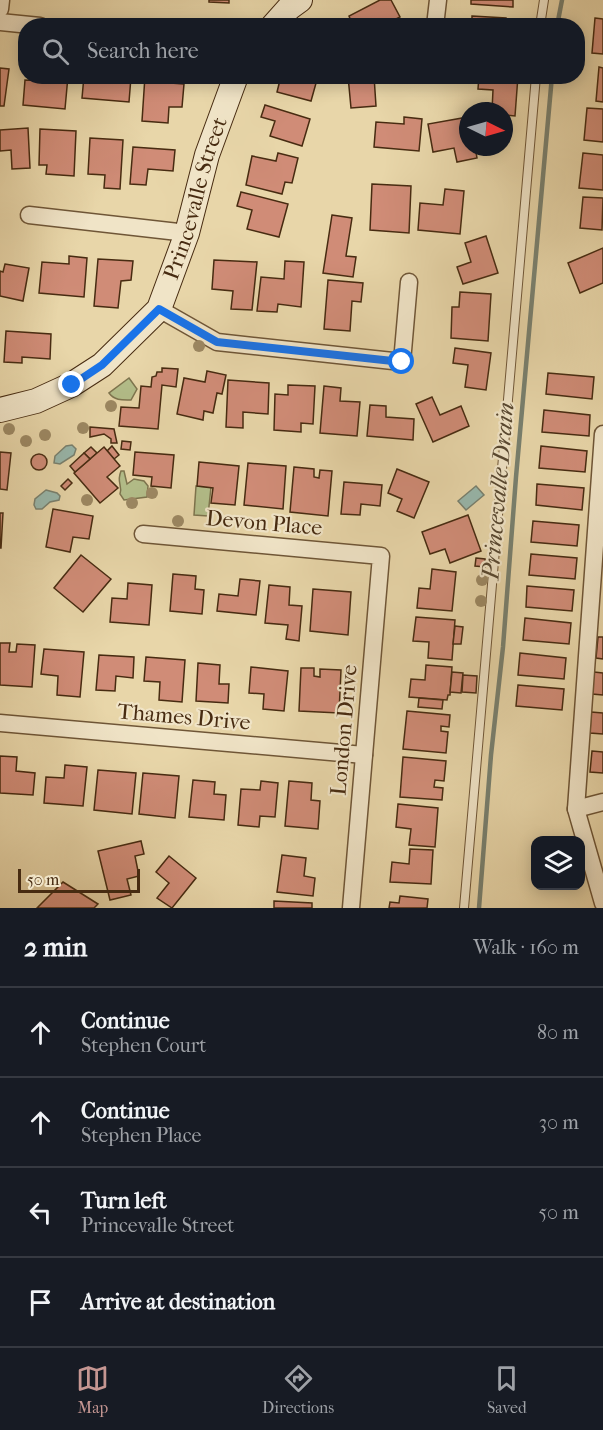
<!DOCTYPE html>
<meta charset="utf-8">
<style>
body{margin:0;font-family:"IM FELL French Canon",serif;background:#242831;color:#f1f3f6}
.controls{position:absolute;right:18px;bottom:18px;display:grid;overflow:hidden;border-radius:12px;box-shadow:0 3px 15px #0003}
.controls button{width:54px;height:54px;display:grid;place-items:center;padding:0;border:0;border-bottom:2px solid #363941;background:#171b24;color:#f1f3f6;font:30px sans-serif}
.compass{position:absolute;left:459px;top:102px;width:54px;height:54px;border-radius:50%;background:#171b24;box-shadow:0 3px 15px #0003;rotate:95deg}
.scale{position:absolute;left:18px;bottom:15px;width:122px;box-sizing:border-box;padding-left:6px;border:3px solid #472b11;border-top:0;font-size:16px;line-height:21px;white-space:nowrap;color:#472b11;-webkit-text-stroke:4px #f0e4c7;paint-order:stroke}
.stop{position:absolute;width:18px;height:18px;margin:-14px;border:4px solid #1a73e8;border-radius:50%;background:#fff}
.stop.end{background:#1a73e8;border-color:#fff;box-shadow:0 2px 6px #0008}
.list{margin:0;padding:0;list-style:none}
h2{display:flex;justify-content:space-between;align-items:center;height:78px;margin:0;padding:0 24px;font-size:26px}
h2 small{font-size:20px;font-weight:400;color:#9ea1a6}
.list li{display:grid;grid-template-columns:39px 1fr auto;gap:18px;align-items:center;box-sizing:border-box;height:90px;padding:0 24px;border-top:2px solid #363941}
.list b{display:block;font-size:22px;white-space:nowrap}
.list p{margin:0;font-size:20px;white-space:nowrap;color:#9ea1a6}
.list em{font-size:20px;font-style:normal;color:#9ea1a6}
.icon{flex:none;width:33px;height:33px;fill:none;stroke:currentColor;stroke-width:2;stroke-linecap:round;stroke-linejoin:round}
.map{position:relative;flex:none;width:603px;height:908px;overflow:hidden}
.search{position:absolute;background:#171b24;box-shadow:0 3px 15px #0003;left:18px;right:18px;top:18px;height:66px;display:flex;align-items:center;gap:15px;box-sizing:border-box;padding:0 21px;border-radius:24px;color:#9ea1a6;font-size:22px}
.sheet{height:438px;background:#171b24}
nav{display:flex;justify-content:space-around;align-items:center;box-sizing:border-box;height:84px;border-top:2px solid #363941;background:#171b24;font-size:16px;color:#9ea1a6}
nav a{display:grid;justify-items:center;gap:3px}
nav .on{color:#c59692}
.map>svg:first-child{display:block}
.green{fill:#b3be8a;stroke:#7d744e;stroke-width:1.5}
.water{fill:#98b8ad;stroke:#78806f;stroke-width:1.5}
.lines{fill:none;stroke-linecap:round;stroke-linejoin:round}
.stream{stroke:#78806f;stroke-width:4.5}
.building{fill:#d08c77;stroke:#472b11;stroke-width:1.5}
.lane-casing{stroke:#6f5637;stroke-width:10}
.street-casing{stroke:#6f5637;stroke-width:19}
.secondary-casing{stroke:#472b11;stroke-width:26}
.lane{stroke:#f0e4c7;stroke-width:8}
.street{stroke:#f0e4c7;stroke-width:16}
.secondary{stroke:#f0e4c7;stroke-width:24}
.tree{fill:#9c8863}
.route{stroke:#1a73e8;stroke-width:8}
.labels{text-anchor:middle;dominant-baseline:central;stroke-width:4.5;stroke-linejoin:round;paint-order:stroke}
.street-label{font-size:22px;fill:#472b11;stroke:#f0e4c7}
.water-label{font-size:24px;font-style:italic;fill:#574730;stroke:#f0e4c7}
</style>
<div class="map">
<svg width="603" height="908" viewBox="0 0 603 908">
<rect width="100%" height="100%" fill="#e8d6a9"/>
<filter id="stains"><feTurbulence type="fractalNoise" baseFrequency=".00333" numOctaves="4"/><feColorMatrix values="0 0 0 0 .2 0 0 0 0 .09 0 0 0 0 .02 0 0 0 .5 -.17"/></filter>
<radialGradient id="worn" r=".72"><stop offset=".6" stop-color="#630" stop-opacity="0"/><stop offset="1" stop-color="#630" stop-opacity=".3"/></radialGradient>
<g class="green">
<path d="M129,378L137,389L131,400C123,400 115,401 109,393Z"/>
<path d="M121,471H124L127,484L134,479L144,481L148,486L147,497L124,500L120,494C123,485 116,483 121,471Z"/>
<polygon points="196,486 211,487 208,516 194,515"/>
</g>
<g class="water">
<polygon points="72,445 76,449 74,455 60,464 54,463 55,456 66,446"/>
<polygon points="476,486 484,495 466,510 458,501"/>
<polygon points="46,490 57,493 60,496 59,500 50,502 42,509 36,509 34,505 35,499"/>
</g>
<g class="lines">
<g class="stream">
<polyline points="557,26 562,0"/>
<polyline points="479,908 491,755 503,647 516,477 552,76"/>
</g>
</g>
<g class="building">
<polygon points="209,0 229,0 229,3 209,2"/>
<polygon points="380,0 391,0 400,17 382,26 353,26 349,16"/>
<polygon points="471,0 513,0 513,7 471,4"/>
<polygon points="472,16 506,18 506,26 472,26"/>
<polygon points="595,18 603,19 603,54 592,53"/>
<polygon points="599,67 603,68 603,102 596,101"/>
<polygon points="0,68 9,69 4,106 0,106"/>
<polygon points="46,76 68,76 65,109 23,105 25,80 46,81"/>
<polygon points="84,76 131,77 129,102 82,98"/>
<polygon points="145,76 172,76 171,83 184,84 182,107 169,107 168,123 142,121"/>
<polygon points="281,76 318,76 311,101 277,92"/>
<polygon points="348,76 374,76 376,106 351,108"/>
<polygon points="479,76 518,76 515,116 504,115 504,111 492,111 493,90 478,89"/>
<polygon points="265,105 310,119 302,146 270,136 275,121 261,117"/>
<polygon points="587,108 603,109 603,142 584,140"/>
<polygon points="404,117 422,119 419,151 374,147 376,122 404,124"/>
<polygon points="468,117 468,147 475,147 477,158 457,162 454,148 433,152 428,124"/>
<polygon points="28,128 30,168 12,169 11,150 0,151 0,130"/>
<polygon points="40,129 76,131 74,176 46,174 47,165 39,165"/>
<polygon points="90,138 123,140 120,189 104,188 105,175 88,174"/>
<polygon points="133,147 175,150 173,171 148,169 146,185 130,184"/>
<polygon points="278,153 298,158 292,183 285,182 282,194 246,185 252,156 276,161"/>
<polygon points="583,153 603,155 603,190 579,188"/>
<polygon points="372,184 411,186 409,233 370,230"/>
<polygon points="445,189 464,191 460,234 418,230 420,203 443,205"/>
<polygon points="241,192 288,204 279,237 247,229 252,210 237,206"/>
<polygon points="583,197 603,198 602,230 580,228"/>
<polygon points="332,215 352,218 346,256 356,257 353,277 323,273"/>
<polygon points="486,236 498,273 463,284 457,267 471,262 465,243"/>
<polygon points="603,248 603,283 580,293 568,263"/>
<polygon points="69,256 87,258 84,297 39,293 42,262 69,264"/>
<polygon points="98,259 133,261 131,280 121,281 118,308 94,306"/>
<polygon points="214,260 257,262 252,310 231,309 233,291 212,289"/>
<polygon points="285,261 304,262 301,307 278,304 277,312 257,311 261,277 284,279"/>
<polygon points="5,264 29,268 23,301 0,296 0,271 3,272"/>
<polygon points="328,280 363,283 361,302 352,301 350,331 324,329"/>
<polygon points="460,292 491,294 488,341 451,338 452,307 459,307"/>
<polygon points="6,331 51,334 50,359 22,357 22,363 4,362"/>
<polygon points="455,348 491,353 486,390 465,387 468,365 453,363"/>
<polygon points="162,368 178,369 176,387 162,385 158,429 119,426 121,407 139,408 141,386 151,387 152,377 156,376 157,372 162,372"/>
<polygon points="207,371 226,375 222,394 217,393 213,413 204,411 203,420 177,414 184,378 205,382"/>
<polygon points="548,373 594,377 592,399 546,394"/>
<polygon points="228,380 269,383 268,414 243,412 243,428 226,427"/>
<polygon points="288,385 315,386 313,424 301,423 301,432 274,430 275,394 288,395"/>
<polygon points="324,386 341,388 340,401 360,402 357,436 320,433"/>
<polygon points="432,397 440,415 461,406 469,426 433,442 416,404"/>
<polygon points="370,405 386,406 386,417 414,419 413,440 367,436"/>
<polygon points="544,410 590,415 589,436 542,432"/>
<polygon points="90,427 114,429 117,443 111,443 111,439 104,434 90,437"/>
<polygon points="122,441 131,442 130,450 121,449"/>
<polygon points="112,446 119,455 114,459 107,451"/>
<polygon points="541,446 587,451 585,472 539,468"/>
<polygon points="91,447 97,453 90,459 84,453"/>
<polygon points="104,447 120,466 107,477 118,488 100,503 74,473"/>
<polygon points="0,452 11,453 7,490 0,489"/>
<polygon points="135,452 174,455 171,488 151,486 152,477 133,475"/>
<polygon points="84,453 90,459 75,472 70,466"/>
<circle cx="39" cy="462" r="8"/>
<polygon points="199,462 239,466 235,505 211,503 213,488 197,486"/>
<polygon points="248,463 286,466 283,509 244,505"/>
<polygon points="294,467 314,469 314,477 319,478 320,470 332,471 328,516 290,512"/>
<polygon points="397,469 429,482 414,518 397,511 402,499 388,493"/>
<polygon points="68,479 72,483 65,490 61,486"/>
<polygon points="344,482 382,485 380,506 361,504 360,515 341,514"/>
<polygon points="537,484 584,488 582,510 536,505"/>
<polygon points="53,509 93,516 89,539 73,537 70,552 46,547"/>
<polygon points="0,513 3,513 1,548 0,548"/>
<polygon points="468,515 481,551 450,563 445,549 430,554 422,532"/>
<polygon points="533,521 579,525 577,546 531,542"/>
<polygon points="531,554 577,558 575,579 529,575"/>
<polygon points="81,555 111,579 83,612 54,588"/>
<polygon points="476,558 485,559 485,567 475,566"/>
<polygon points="432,569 456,572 452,611 417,608 419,588 430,589"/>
<polygon points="173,574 196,576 195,589 204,590 202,614 170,611"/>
<polygon points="240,579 260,581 256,615 217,611 219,594 238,596"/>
<polygon points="128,583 152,585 149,625 110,622 112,598 127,599"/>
<polygon points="269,585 290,587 289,605 302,606 299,641 286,639 288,625 265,623"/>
<polygon points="527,586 574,590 572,611 526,607"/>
<polygon points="313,589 351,592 348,635 310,631"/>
<polygon points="416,617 455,620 452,660 428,658 429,642 413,641"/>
<polygon points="525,618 571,623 569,644 523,640"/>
<polygon points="455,626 463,627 461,644 453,644"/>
<polygon points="598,637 603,637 603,659 596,658"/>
<polygon points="0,643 10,643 9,652 16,652 17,644 35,645 32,687 0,685"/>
<polygon points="44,649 84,652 80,697 57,695 58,676 41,674"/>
<polygon points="520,653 566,658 564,679 518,675"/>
<polygon points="99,655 134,657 133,678 116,676 115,691 96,690"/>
<polygon points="146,657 185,660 182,702 159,700 160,682 144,681"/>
<polygon points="198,663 220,665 219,684 229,684 228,703 196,701"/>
<polygon points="426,665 452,667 450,695 448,695 447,700 409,697 411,679 425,680"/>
<polygon points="251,667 288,671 284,711 263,709 264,694 249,693"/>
<polygon points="301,668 314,668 314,676 320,677 320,669 341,670 339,713 299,711"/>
<polygon points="452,672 463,673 461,693 450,692"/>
<polygon points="594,672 603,673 603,695 592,694"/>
<polygon points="463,675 477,676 476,693 462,692"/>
<polygon points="518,685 564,689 562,710 516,706"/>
<polygon points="419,698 443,700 442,709 418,707"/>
<polygon points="407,711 450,715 449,727 441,726 441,731 448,732 446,753 403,749"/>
<polygon points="591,712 603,713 603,734 590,733"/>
<polygon points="592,751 603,752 603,773 590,772"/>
<polygon points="0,756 17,757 16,771 35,773 33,795 0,793"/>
<polygon points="403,757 446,761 444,781 435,780 434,787 443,788 442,800 400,797"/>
<polygon points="65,765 87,767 83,806 44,803 46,777 64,778"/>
<polygon points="98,770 136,773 132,814 94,810"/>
<polygon points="143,773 179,776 175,818 139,814"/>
<polygon points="193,780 215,782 214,794 226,795 224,820 189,817"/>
<polygon points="261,781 278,783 275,817 260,816 259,827 238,825 241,789 260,790"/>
<polygon points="289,781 312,783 311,800 320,801 318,829 285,826"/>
<polygon points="398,804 438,808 435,847 409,845 411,829 396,827"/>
<polygon points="141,841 144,854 135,856 139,876 127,879 131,895 110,900 98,851"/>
<polygon points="410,849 433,850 431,884 390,882 392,862 409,864"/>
<polygon points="282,855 306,858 304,876 315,878 313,896 277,892"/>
<polygon points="169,856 196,878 172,908 157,898 169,883 156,872"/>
<polygon points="63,882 98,904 94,908 37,908"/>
<polygon points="400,896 428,899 427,908 389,908 390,902 399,903"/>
<polygon points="274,901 312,903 312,908 274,908"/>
</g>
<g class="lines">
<g class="lane-casing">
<g id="lane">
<polyline points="540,26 544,0"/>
<polyline points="464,908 536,76"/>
</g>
</g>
<g class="street-casing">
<g id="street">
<polyline points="0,9 1,0"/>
<polyline points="0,22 40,26"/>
<polyline points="435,26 438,0"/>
<polyline points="29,215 187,233"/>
<polyline points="159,309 217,342 402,362 409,282"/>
<polyline points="603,434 576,809 603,903"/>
<polyline points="143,534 381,556 351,908"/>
<polyline points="0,723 364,755"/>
<polyline points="576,809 603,802"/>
</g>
</g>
<g class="secondary-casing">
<g id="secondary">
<polyline points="273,26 289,8 300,0"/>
<path id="s1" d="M0,410L36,401L71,385L102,365L159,309L187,233L207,155L236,76"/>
</g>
</g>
<use href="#lane" class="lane"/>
<use href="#street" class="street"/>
<use href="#secondary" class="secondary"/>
</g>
<g class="tree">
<circle cx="199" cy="346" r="6"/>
<circle cx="111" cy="406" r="6"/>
<circle cx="83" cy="428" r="6"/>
<circle cx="9" cy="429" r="6"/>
<circle cx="45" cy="435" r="6"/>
<circle cx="26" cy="441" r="6"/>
<circle cx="152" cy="493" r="6"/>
<circle cx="87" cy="500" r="6"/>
<circle cx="132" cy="503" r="6"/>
<circle cx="178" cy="521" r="6"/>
<circle cx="482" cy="580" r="6"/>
<circle cx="481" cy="601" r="6"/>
</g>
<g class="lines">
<polyline class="route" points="72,385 102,365 159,309 217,342 402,362"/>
</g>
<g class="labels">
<g class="street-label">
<text stroke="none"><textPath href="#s1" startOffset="309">Princevalle Street</textPath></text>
<text transform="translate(264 523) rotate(5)">Devon Place</text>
<text transform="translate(184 717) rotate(5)">Thames Drive</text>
<text transform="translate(344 730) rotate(-85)">London Drive</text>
</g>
<g class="water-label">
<text transform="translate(498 491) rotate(-85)">Princevalle Drain</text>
</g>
</g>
<rect width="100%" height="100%" filter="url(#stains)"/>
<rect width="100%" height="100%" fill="url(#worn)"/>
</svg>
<div class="controls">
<button><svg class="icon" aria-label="layers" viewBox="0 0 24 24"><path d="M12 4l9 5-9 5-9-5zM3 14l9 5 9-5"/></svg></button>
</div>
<svg class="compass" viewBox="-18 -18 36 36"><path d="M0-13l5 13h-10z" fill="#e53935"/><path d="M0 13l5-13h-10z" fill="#9ea1a6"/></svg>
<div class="scale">50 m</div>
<div class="stop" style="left:402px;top:362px"></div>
<div class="stop end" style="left:72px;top:385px"></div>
<div class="search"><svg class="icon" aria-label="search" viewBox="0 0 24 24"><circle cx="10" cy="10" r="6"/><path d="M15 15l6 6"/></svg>Search here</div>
</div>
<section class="sheet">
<h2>2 min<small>Walk · 160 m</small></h2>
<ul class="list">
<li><svg class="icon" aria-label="ahead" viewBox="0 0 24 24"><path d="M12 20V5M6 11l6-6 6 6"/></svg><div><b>Continue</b><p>Stephen Court</p></div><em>80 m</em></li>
<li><svg class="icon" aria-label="ahead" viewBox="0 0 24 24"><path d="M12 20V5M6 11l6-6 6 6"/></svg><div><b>Continue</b><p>Stephen Place</p></div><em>30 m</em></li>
<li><svg class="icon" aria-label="left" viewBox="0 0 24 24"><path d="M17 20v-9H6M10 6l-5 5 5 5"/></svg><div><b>Turn left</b><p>Princevalle Street</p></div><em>50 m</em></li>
<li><svg class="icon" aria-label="arrive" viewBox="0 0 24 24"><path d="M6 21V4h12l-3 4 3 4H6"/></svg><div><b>Arrive at destination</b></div></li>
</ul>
</section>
<nav>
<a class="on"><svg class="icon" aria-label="map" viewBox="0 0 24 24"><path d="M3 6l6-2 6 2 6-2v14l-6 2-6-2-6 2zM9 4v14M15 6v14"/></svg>Map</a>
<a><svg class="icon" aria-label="directions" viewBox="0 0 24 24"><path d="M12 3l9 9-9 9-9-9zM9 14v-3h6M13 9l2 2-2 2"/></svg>Directions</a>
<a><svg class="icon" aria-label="saved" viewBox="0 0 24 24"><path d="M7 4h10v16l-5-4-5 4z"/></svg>Saved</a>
</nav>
